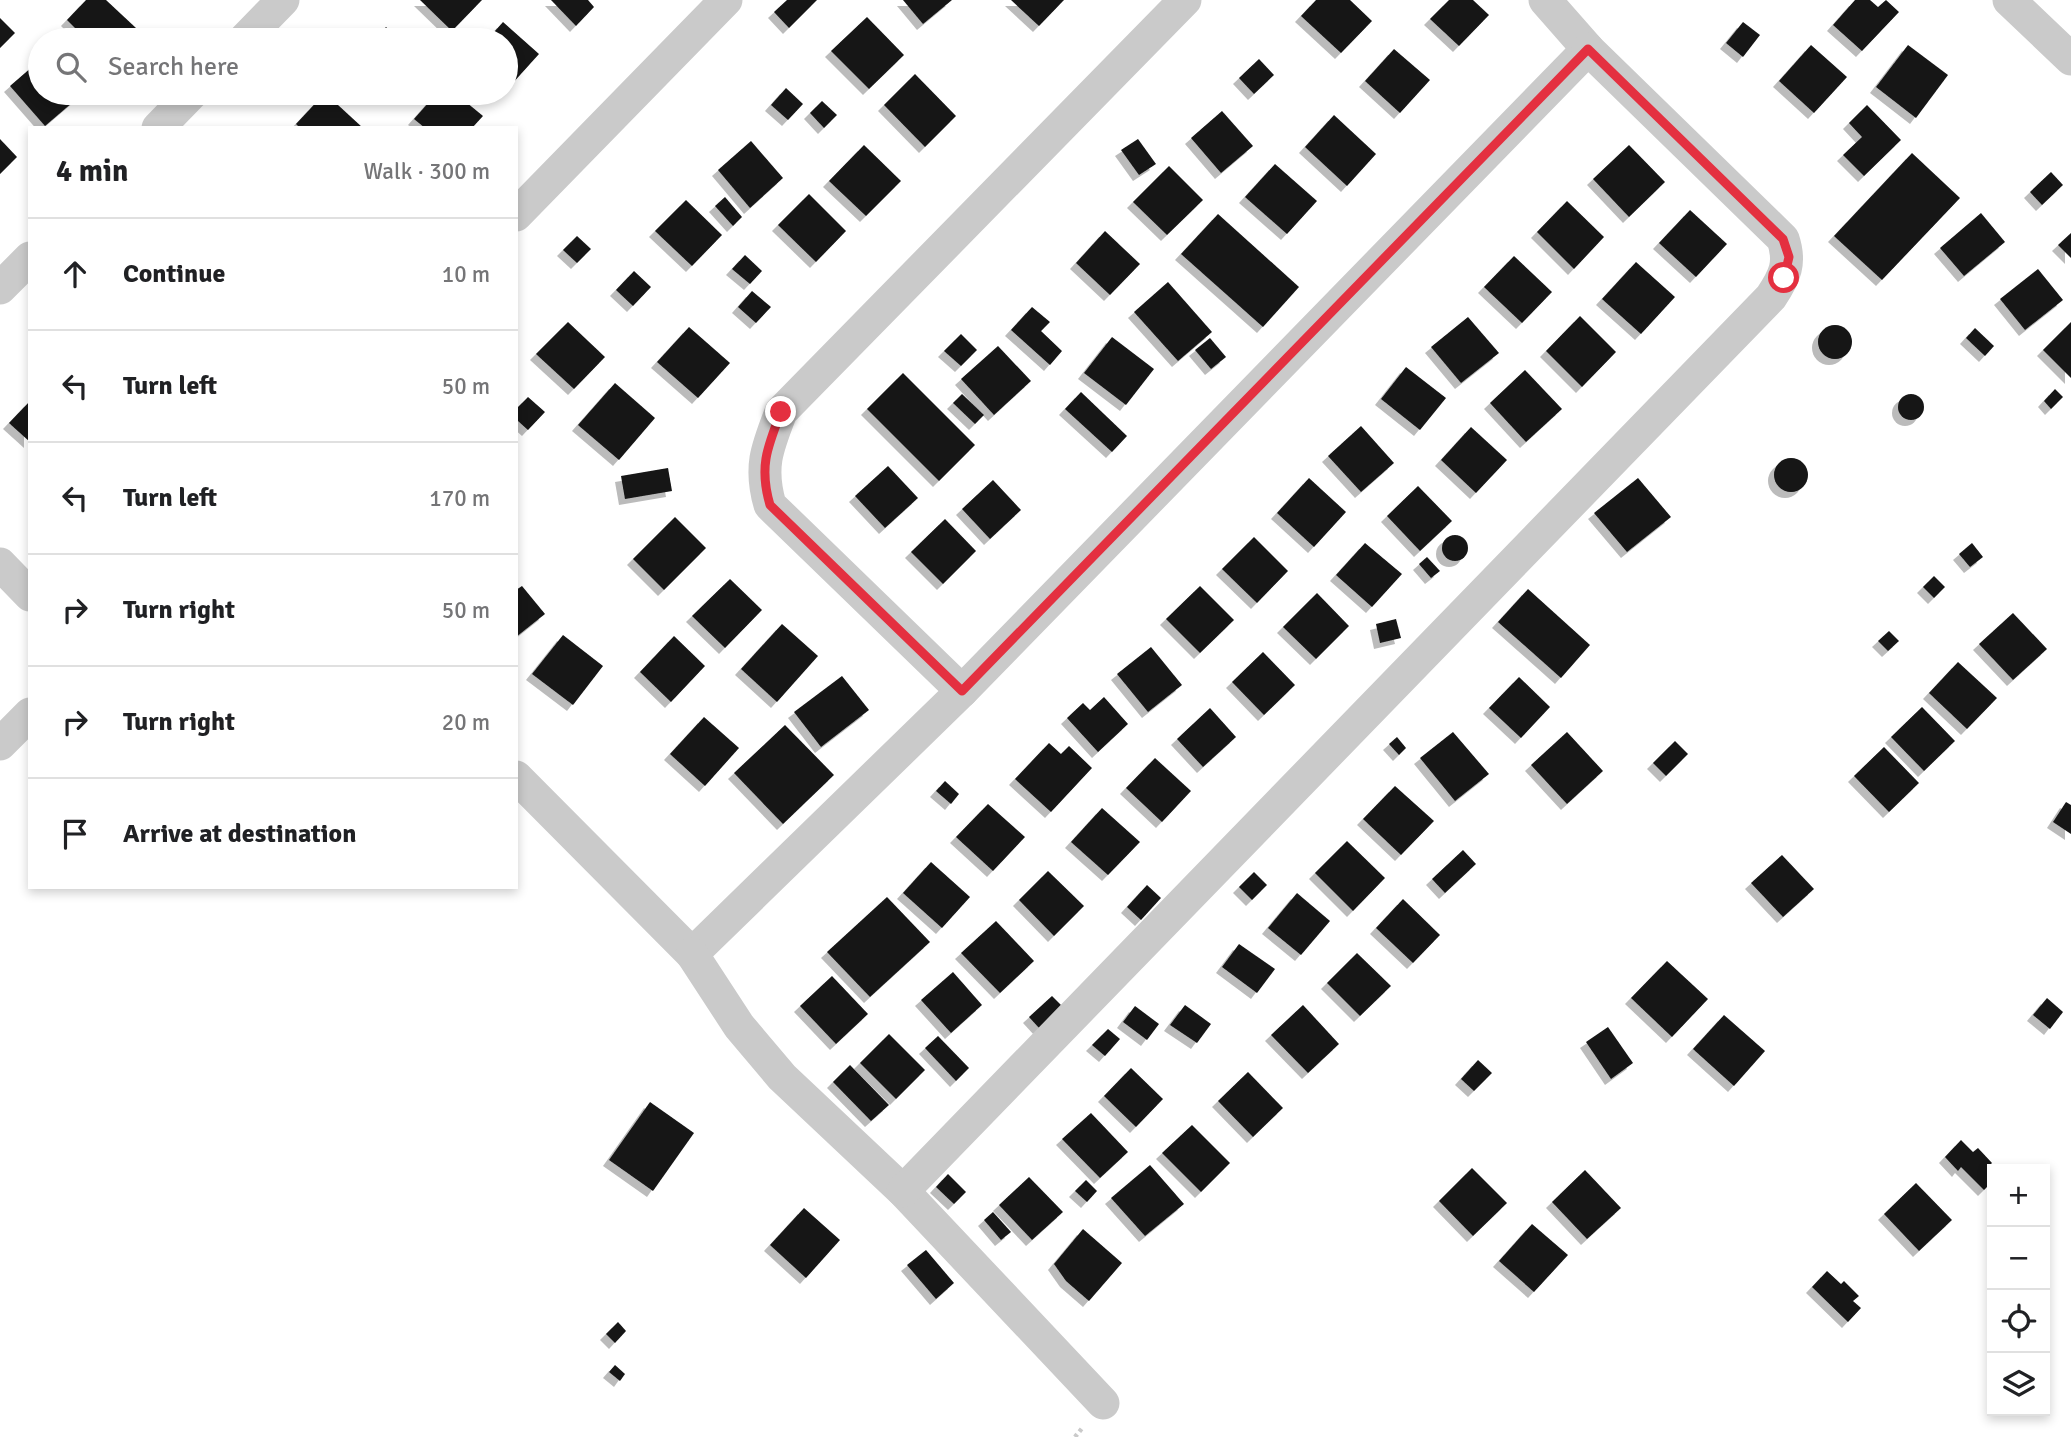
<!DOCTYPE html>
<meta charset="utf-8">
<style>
body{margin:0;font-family:Signika,sans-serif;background:#f6f6f6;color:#202124}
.controls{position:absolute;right:21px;bottom:21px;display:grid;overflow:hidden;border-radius:0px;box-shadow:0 4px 10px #0003}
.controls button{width:63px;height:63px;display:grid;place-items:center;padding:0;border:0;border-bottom:2px solid #e0e0e0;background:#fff;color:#202124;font:35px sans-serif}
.stop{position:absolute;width:21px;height:21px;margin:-16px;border:5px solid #e43040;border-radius:50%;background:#fff}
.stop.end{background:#e43040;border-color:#fff;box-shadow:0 2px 7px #0008}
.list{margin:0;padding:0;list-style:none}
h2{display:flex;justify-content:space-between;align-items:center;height:91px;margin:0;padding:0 28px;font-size:30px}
h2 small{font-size:23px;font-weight:400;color:#757577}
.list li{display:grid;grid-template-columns:46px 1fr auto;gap:21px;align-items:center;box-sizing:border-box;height:112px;padding:0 28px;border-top:2px solid #e0e0e0}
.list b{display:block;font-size:26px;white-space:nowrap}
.list em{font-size:23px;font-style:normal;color:#757577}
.icon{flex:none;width:38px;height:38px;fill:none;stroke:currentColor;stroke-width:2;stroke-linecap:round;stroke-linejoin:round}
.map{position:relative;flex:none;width:2071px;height:1437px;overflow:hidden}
.search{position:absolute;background:#fff;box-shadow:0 4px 10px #0003;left:28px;top:28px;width:490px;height:77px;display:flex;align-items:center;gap:18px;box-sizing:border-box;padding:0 24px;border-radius:38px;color:#757577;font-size:26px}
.panel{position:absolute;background:#fff;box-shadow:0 4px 10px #0003;left:28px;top:126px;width:490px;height:763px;border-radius:0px}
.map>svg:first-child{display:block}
.building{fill:#141414;filter:url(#shadow)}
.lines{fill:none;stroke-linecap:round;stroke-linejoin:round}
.path{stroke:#cacaca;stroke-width:4.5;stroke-dasharray:3.5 3.5;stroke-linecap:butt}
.street{stroke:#cacaca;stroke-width:33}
.route{stroke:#e43040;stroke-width:9}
</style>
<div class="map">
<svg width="2071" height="1437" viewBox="0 0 2071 1437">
<defs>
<filter id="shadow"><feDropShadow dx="-6" dy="6" stdDeviation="0" flood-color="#0004"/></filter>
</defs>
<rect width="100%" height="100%" fill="#fff"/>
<g class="building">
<polygon points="86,0 106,0 136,28 124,40 87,40 67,20"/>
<polygon points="420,0 482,0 452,31"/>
<polygon points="551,0 588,0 594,7 576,26"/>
<polygon points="787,0 817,0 789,28 774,12"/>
<polygon points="903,0 952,0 923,24"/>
<polygon points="1011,0 1064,0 1039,26"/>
<polygon points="1316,0 1350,0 1372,21 1341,53 1301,16"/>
<polygon points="1449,0 1473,0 1489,15 1459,46 1430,19"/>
<polygon points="1855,0 1870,0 1878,7 1886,0 1899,12 1862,51 1833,25"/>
<polygon points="867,17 904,55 869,89 831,51"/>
<polygon points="0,18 15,33 0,48"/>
<polygon points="503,22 539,54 511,85 506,81 506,40 487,40"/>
<polygon points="1743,22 1760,35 1743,57 1726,43"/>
<polygon points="386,27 400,40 374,40"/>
<polygon points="1811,45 1847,77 1814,113 1779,81"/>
<polygon points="1908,45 1948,75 1916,118 1876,87"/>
<polygon points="1394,49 1430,80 1400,113 1365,81"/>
<polygon points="1259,59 1274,75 1254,94 1239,78"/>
<polygon points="40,60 40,93 77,93 80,96 45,126 10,86"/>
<polygon points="915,74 956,116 925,147 884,105"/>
<polygon points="786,88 803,104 788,120 771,105"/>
<polygon points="325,93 363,128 300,128 296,124"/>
<polygon points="437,93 455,93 483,116 472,128 425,128 414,119"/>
<polygon points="822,101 837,115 824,128 810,113"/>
<polygon points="1867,105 1901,140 1864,176 1843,155 1862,137 1849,123"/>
<polygon points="1222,111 1253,146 1221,173 1191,138"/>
<polygon points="1334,115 1376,154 1347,186 1305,147"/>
<polygon points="0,139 17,157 0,174"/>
<polygon points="1138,139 1156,164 1139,175 1121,150"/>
<polygon points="751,141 783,178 750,208 718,170"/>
<polygon points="864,145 901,181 866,216 829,181"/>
<polygon points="1629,145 1665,182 1629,217 1593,179"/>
<polygon points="1912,153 1960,198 1882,280 1834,236"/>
<polygon points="1275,164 1317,201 1287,234 1245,197"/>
<polygon points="1169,166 1203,200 1167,235 1133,202"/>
<polygon points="2051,172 2063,185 2042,205 2030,192"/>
<polygon points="809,194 846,231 816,262 778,225"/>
<polygon points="725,197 742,217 733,226 715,206"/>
<polygon points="686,200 722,235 692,266 655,231"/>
<polygon points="1567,201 1604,237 1574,269 1537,232"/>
<polygon points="1690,210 1727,244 1696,277 1659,243"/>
<polygon points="1981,213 2005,242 1964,276 1940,248"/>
<polygon points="1218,214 1299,287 1263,327 1181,254"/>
<polygon points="1105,231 1140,264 1110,295 1076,263"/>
<polygon points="2071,233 2071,258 2058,245"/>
<polygon points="577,236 591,249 577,263 563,250"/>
<polygon points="745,255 762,271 750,284 732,269"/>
<polygon points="1514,256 1552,292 1522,323 1484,287"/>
<polygon points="1636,262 1675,297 1641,334 1602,299"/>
<polygon points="2038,269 2063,300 2025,330 2000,299"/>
<polygon points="634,271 651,287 633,306 616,290"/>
<polygon points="1168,282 1212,332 1178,361 1134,312"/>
<polygon points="752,291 771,307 756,323 738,307"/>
<polygon points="1032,307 1050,322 1041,331 1062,351 1050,365 1011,330"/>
<polygon points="1580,316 1616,352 1582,387 1546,351"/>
<polygon points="1468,317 1499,353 1461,383 1431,347"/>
<polygon points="568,322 605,357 574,389 536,354"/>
<polygon points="2071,322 2071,378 2043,350"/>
<circle cx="1835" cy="342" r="17"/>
<polygon points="689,327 730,363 698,398 657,362"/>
<polygon points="1975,328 1994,346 1985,356 1966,338"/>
<polygon points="961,334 977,350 961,366 944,351"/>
<polygon points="1112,337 1154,369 1126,405 1084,373"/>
<polygon points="1210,338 1226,357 1211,369 1195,350"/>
<polygon points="998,346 1031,381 994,415 961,379"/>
<polygon points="1406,367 1446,398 1420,430 1381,399"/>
<polygon points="1525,370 1562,409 1526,442 1490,403"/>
<polygon points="903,373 975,445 939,481 867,409"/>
<polygon points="615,383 655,418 619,460 578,425"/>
<polygon points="2055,389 2063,397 2051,409 2044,401"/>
<polygon points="1081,392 1127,436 1112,452 1065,409"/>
<circle cx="1911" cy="407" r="13"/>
<polygon points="962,394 984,415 975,424 953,403"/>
<polygon points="528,397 545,412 528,430 518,421 516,423 516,409"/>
<polygon points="30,401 30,442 9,423"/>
<polygon points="1361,426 1394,463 1361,492 1328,456"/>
<polygon points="1471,427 1507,460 1476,493 1441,460"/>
<circle cx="1791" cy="475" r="17"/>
<polygon points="888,466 918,498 885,528 855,496"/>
<polygon points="668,468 672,491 625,499 621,476"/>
<polygon points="1309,478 1346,512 1314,547 1277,513"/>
<polygon points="1638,478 1671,517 1627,552 1594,513"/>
<polygon points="993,480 1021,510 990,539 962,509"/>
<polygon points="1418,486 1452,521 1420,551 1387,516"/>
<polygon points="675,517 706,548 664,590 633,559"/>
<polygon points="945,519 976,551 943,584 911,552"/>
<circle cx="1455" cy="548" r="13"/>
<polygon points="1254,537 1288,571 1257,603 1222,569"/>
<polygon points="1365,543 1402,574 1372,607 1336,575"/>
<polygon points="1972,543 1983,557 1970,567 1959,554"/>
<polygon points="1427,557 1440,571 1431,578 1419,564"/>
<polygon points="1934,576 1945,587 1934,598 1923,587"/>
<polygon points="730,579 762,610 725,648 692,616"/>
<polygon points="522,586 545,614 516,637 516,590"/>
<polygon points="1200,586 1234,620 1200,653 1166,619"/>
<polygon points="1528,589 1590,645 1561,678 1498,622"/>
<polygon points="1317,593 1349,626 1316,659 1283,627"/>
<polygon points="2013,613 2047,649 2013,680 1979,644"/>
<polygon points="1396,619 1401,638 1380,643 1376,624"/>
<polygon points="782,624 818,656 777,702 741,669"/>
<polygon points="1889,631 1899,641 1888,651 1878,641"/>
<polygon points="563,635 603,666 573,705 532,674"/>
<polygon points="674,636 705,666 671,702 640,672"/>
<polygon points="1151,647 1182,685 1148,712 1117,674"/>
<polygon points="1263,652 1295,685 1264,715 1232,682"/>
<polygon points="1958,662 1997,698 1967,729 1929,693"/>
<polygon points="842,676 869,710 821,747 794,712"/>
<polygon points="1519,677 1550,707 1521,738 1489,708"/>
<polygon points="1104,697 1128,724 1098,752 1067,718 1083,703 1090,710"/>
<polygon points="1922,707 1955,741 1924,771 1891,737"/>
<polygon points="1210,708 1236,737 1203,767 1177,739"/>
<polygon points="704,717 739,748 705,786 670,754"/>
<polygon points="785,725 834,775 783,824 734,773"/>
<polygon points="1453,732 1489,774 1455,801 1420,758"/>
<polygon points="1567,732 1603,771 1567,804 1531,765"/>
<polygon points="1397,737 1406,748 1399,755 1389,744"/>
<polygon points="1675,741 1688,754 1666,776 1653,763"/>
<polygon points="1049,743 1061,754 1069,746 1092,768 1051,812 1015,779"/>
<polygon points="1884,747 1919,783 1889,812 1854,776"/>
<polygon points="1155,758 1191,791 1162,822 1126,788"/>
<polygon points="945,781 959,794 951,804 936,791"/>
<polygon points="1395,786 1434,821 1401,855 1363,819"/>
<polygon points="2066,802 2071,805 2071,834 2053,822"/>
<polygon points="988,804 1025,837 993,871 956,837"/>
<polygon points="1102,808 1140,842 1108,875 1071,842"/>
<polygon points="1347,841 1385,878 1353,911 1315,873"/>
<polygon points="1463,850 1476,864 1445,893 1432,879"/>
<polygon points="1782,855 1814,889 1783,917 1751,883"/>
<polygon points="931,862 970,897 942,928 903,893"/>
<polygon points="1048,871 1084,906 1054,936 1019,900"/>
<polygon points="1254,872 1267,885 1252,900 1239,887"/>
<polygon points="1147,885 1161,898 1141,920 1127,907"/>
<polygon points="1297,893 1330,921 1301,955 1268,928"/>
<polygon points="887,897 930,942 870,997 827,952"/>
<polygon points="1403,899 1440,935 1413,963 1376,928"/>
<polygon points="996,921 1034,961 1000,993 961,953"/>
<polygon points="1239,944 1275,969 1257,993 1222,967"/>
<polygon points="1357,953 1391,986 1360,1016 1327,983"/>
<polygon points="1667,961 1708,999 1672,1037 1631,998"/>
<polygon points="953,972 982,1005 951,1033 921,1000"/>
<polygon points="832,976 868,1014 836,1044 800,1006"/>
<polygon points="1052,996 1063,1007 1040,1029 1029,1017"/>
<polygon points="2047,998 2063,1012 2050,1029 2033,1015"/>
<polygon points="1185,1005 1211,1024 1197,1043 1170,1025"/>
<polygon points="1303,1005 1339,1044 1308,1073 1271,1035"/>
<polygon points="1135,1006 1159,1024 1147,1040 1123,1022"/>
<polygon points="1724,1015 1765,1051 1734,1086 1693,1049"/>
<polygon points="1608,1027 1633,1063 1611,1079 1586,1042"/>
<polygon points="1108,1029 1120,1039 1105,1056 1092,1045"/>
<polygon points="889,1034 925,1070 896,1099 860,1063"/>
<polygon points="938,1036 969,1068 956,1081 925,1048"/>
<polygon points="1478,1060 1492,1073 1474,1091 1461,1079"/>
<polygon points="850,1065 889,1105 871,1121 833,1082"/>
<polygon points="1131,1068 1163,1099 1136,1127 1104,1096"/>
<polygon points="1248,1072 1283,1108 1253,1137 1218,1101"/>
<polygon points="650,1102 694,1133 653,1191 609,1160"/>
<polygon points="1091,1113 1128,1152 1100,1178 1062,1139"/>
<polygon points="1192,1125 1230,1163 1201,1192 1162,1153"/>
<polygon points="1961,1140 1973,1152 1978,1148 1992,1163 1988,1167 1992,1171 1992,1182 1984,1190 1961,1167 1958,1171 1945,1157"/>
<polygon points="1150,1165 1184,1204 1145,1236 1111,1198"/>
<polygon points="1472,1168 1507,1203 1473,1236 1439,1201"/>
<polygon points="1585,1170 1621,1208 1587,1239 1552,1202"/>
<polygon points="948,1174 966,1192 954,1204 936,1187"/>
<polygon points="1029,1177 1063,1212 1032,1240 999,1205"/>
<polygon points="1086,1180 1097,1191 1087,1202 1075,1191"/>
<polygon points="1916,1183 1952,1220 1919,1251 1884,1214"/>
<polygon points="804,1208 840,1240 806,1278 770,1245"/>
<polygon points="993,1212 1011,1232 1001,1240 984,1220"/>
<polygon points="1532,1224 1568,1255 1534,1292 1499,1261"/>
<polygon points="1083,1229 1122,1263 1089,1301 1066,1281 1054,1264"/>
<polygon points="926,1250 954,1283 936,1299 907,1265"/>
<polygon points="1827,1271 1841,1284 1844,1281 1859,1296 1853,1301 1861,1308 1848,1322 1812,1287"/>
<polygon points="618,1322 626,1331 615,1343 606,1334"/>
<polygon points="615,1365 625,1374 620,1381 609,1372"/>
</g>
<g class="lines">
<polyline class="path" points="1075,1437 1083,1427"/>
<g class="street">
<polyline points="2009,0 2071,59"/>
<polyline points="244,40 283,0"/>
<polyline points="158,128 192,93"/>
<polyline points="516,215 726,0"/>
<polyline points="0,288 30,258"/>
<polyline points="0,564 30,595"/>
<path d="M962,691L770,505C759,467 767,448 781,412L1185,0"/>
<polyline points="0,744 30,714"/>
<polyline points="516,777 692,954 962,691 1588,49 1545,0"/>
<polyline points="692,954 739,1026 782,1077 903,1191 1103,1403"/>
<path d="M903,1191L1771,297C1785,276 1791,263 1783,239L1588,49"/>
</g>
</g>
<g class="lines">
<path class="route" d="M781,412C767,448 759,467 770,505L962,691L1588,49L1783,239L1789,257L1784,278"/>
</g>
</svg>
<div class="controls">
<button>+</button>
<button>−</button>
<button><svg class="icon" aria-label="locate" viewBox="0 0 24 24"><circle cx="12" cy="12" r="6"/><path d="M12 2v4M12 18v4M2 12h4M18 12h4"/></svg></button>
<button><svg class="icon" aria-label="layers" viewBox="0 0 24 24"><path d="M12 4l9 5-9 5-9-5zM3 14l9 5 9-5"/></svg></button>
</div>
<div class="stop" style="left:1784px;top:278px"></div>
<div class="stop end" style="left:781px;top:412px"></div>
<div class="search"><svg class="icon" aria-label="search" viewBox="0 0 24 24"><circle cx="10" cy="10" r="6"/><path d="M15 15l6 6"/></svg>Search here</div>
<section class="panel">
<h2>4 min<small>Walk · 300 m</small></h2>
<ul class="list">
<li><svg class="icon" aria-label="ahead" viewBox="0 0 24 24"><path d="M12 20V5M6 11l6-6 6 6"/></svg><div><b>Continue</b></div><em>10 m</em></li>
<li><svg class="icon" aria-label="left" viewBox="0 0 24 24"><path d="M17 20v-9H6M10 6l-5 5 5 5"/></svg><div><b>Turn left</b></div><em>50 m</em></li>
<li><svg class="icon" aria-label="left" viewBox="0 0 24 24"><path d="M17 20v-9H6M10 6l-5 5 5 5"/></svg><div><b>Turn left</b></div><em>170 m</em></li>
<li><svg class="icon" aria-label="right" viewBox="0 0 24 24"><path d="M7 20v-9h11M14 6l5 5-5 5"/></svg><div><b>Turn right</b></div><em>50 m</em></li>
<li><svg class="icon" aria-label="right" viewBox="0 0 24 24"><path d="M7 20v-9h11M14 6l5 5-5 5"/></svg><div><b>Turn right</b></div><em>20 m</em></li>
<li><svg class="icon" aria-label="arrive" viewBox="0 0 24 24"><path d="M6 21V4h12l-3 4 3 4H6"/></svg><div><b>Arrive at destination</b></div></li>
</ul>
</section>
</div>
